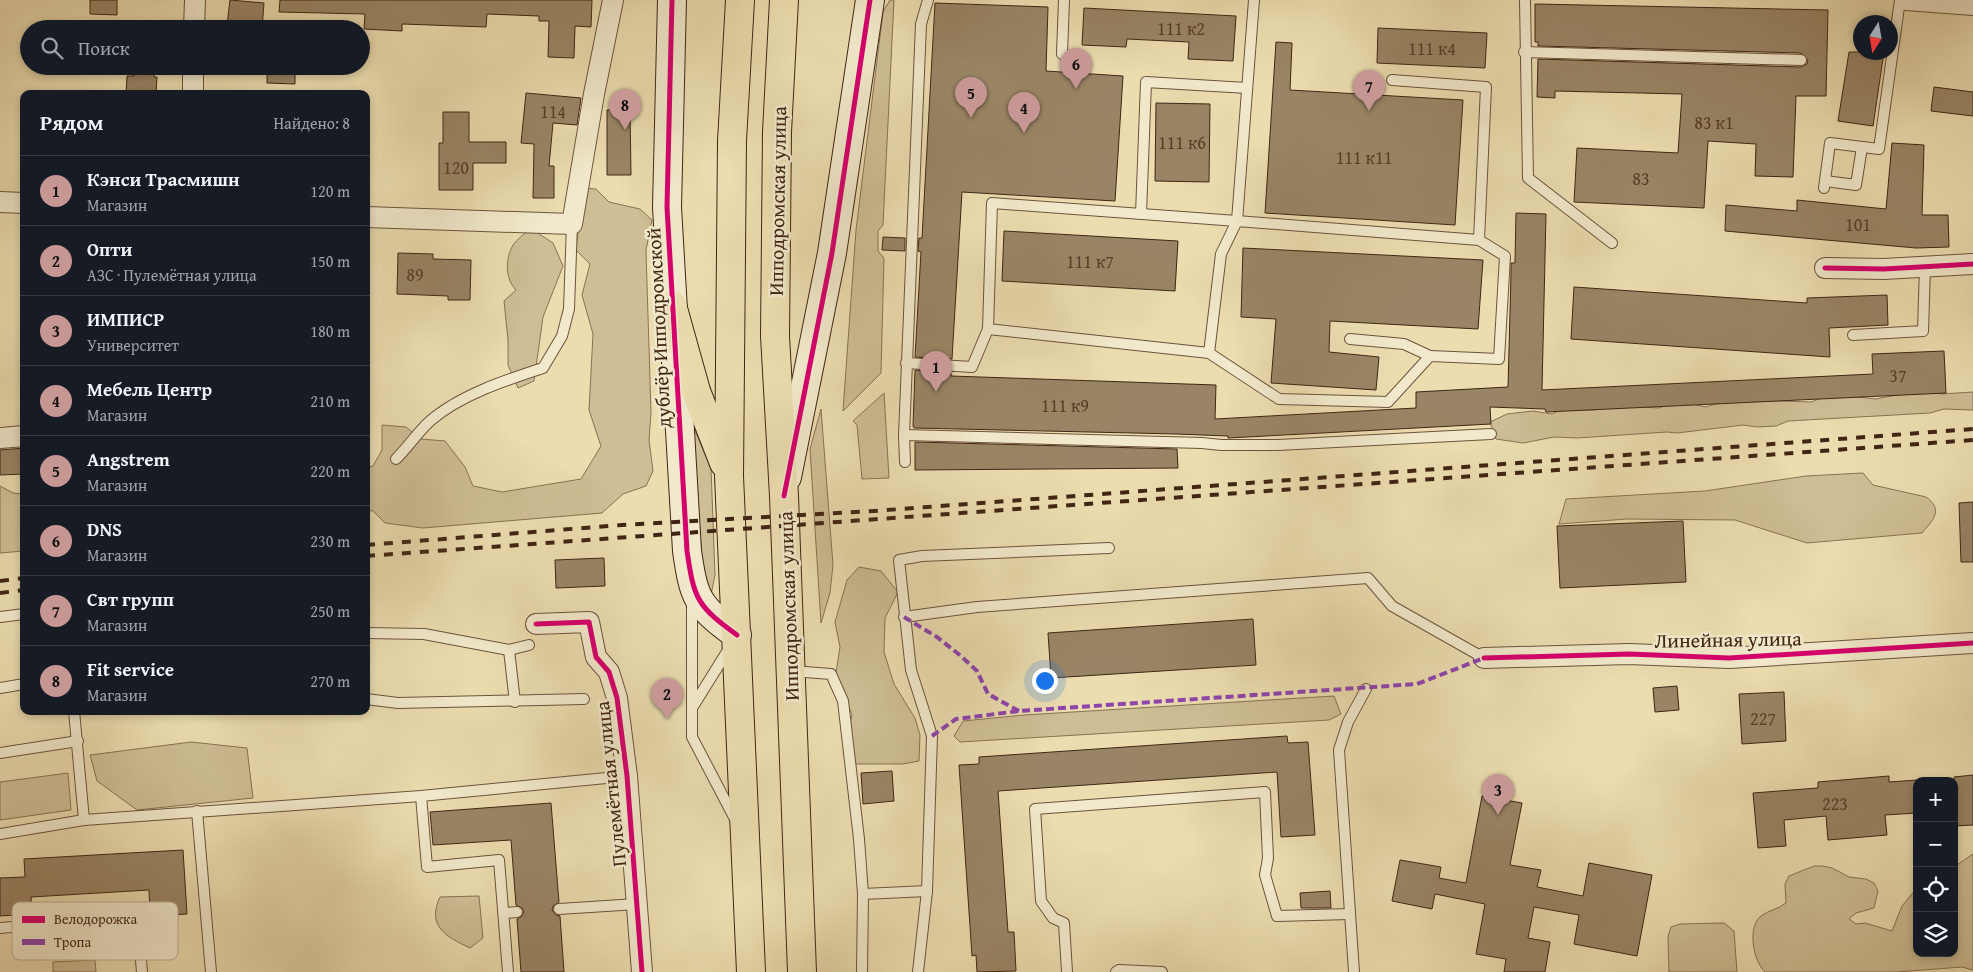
<!DOCTYPE html>
<html lang="ru">
<meta charset="utf-8">
<style>
body{margin:0;font-family:"Gentium Book Plus",serif;background:#20242c;color:#f1f3f6}
.controls{position:absolute;right:15px;bottom:15px;display:grid;overflow:hidden;border-radius:10px;box-shadow:0 2px 8px #0003}
.controls button{width:45px;height:45px;display:grid;place-items:center;padding:0;border:0;border-bottom:1px solid #363941;background:#171b24;color:#f1f3f6;font:25px sans-serif}
.compass{position:absolute;left:1853px;top:15px;width:45px;height:45px;border-radius:50%;background:#171b24;box-shadow:0 2px 8px #0003;rotate:191deg}
.you{position:absolute;left:1044px;top:680px;width:18px;height:18px;margin:-12px;border:4px solid #fff;border-radius:50%;background:#1a73e8;box-shadow:0 0 0 8px #1a73e833}
.badge{display:grid;place-items:center;width:32px;height:32px;border-radius:50%;background:#c59692;color:#111;font-size:16px;font-weight:700}
.pin{position:absolute;translate:-50% -41px;filter:drop-shadow(0 1px 2px #0008)}
.pin::after{content:'';position:absolute;top:26px;width:18px;height:15px;background:inherit;clip-path:polygon(0 0,100% 0,50% 100%)}
.list{margin:0;padding:0;list-style:none}
h2{display:flex;justify-content:space-between;align-items:center;height:65px;margin:0;padding:0 20px;font-size:21px}
h2 small{font-size:16px;font-weight:400;color:#9ea1a6}
.list li{display:grid;grid-template-columns:32px 1fr auto;gap:15px;align-items:center;box-sizing:border-box;height:70px;padding:0 20px;border-top:1px solid #363941}
.list b{display:block;font-size:19px;white-space:nowrap}
.list p{margin:0;font-size:16px;white-space:nowrap;color:#9ea1a6}
.list em{font-size:16px;font-style:normal;color:#9ea1a6}
.icon{flex:none;width:28px;height:28px;fill:none;stroke:currentColor;stroke-width:2;stroke-linecap:round;stroke-linejoin:round}
.map{position:relative;flex:none;width:1973px;height:972px;overflow:hidden}
.search{position:absolute;background:#171b24;box-shadow:0 2px 8px #0003;left:20px;top:20px;width:350px;height:55px;display:flex;align-items:center;gap:12px;box-sizing:border-box;padding:0 18px;border-radius:28px;color:#9ea1a6;font-size:19px}
.panel{position:absolute;background:#171b24;box-shadow:0 2px 8px #0003;left:20px;top:90px;width:350px;height:625px;border-radius:10px}
.map>svg:first-child{display:block}
.green{fill:#cebe95;stroke:#887254}
.building{fill:#998565;stroke:#412514}
.lines{fill:none;stroke-linecap:round;stroke-linejoin:round}
.lane-casing{stroke:#6c533b;stroke-width:12}
.street-casing{stroke:#6c533b;stroke-width:22}
.secondary-casing{stroke:#412514;stroke-width:30}
.highway-casing{stroke:#412514;stroke-width:30}
.lane{stroke:#f2e9cc;stroke-width:10}
.street{stroke:#f2e9cc;stroke-width:20}
.secondary{stroke:#f2e9cc;stroke-width:28}
.highway{stroke:#ebddb0;stroke-width:28}
.rail{stroke:#412514;stroke-width:4;stroke-dasharray:9 9;stroke-linecap:butt}
.quiet{stroke:#8e44ad;stroke-width:4;stroke-dasharray:8 4;stroke-linecap:butt}
.cycleway-casing{stroke:#f2e9cc;stroke-width:8}
.cycleway{stroke:#d6006c;stroke-width:5}
.labels{text-anchor:middle;dominant-baseline:central;stroke-width:5;stroke-linejoin:round;paint-order:stroke}
.number-label{font-size:18px;fill:#573d28}
.street-label{font-size:20px;fill:#412514;stroke:#f2e9cc}
.key{fill:#f2e9cc;stroke:#bdae95;stroke-width:1}
.key-label{font-size:14px;fill:#412514}
</style>
<div class="map">
<svg width="1973" height="972" viewBox="0 0 1973 972">
<rect width="100%" height="100%" fill="#ebddb0"/>
<filter id="stains"><feTurbulence type="fractalNoise" baseFrequency=".004" numOctaves="4"/><feColorMatrix values="0 0 0 0 .2 0 0 0 0 .09 0 0 0 0 .02 0 0 0 .5 -.17"/></filter>
<radialGradient id="worn" r=".72"><stop offset=".6" stop-color="#630" stop-opacity="0"/><stop offset="1" stop-color="#630" stop-opacity=".3"/></radialGradient>
<g class="green">
<polygon points="890,0 894,0 883,225 878,231 878,251 884,258 881,373 843,411 856,230 883,12"/>
<polygon points="583,188 596,189 609,202 640,209 652,220 646,250 651,413 649,440 653,471 646,486 623,494 602,513 423,528 385,523 372,510 366,514 366,468 373,466 382,450 382,425 406,427 421,439 445,441 465,467 473,486 502,492 581,479 601,446 589,410 593,334 582,295 590,264 576,250"/>
<path d="M530,228L553,243L563,266L543,317L534,381L518,388L508,365V340L504,301L516,290C505,279 505,259 513,245C517,239 525,234 530,228Z"/>
<polygon points="1931,392 1941,394 1973,392 1973,410 1944,409 1930,413 1788,421 1776,426 1757,427 1743,425 1677,433 1667,432 1577,438 1554,437 1523,443 1496,439 1490,422 1507,414 1533,411 1552,414 1560,410 1593,410 1620,406 1659,408 1669,404 1687,403 1706,407 1715,404 1749,400 1811,402 1832,394 1876,399 1906,393"/>
<polygon points="884,393 889,478 862,479 857,425 853,421"/>
<polygon points="821,409 833,565 830,593 821,623 810,449"/>
<polygon points="692,424 711,468 715,575 710,600 703,571"/>
<path d="M1863,473L1873,485L1926,497C1944,510 1933,520 1922,533L1807,543L1735,520L1627,519L1559,524L1566,499L1705,491L1806,476Z"/>
<polygon points="0,486 13,493 24,494 24,551 0,553"/>
<polygon points="859,567 881,571 898,592 885,618 884,652 894,684 915,718 920,735 919,761 903,764 855,764 843,753 852,715 836,673 840,647 835,622 847,580"/>
<polygon points="1334,696 1341,714 1329,720 960,742 954,736 963,721 1024,715"/>
<polygon points="191,742 247,748 253,798 137,810 97,781 90,755"/>
<polygon points="68,773 71,810 0,820 0,782"/>
<path d="M1973,854V970L1962,967L1897,972H1765C1753,961 1747,927 1761,916C1769,910 1779,909 1786,903L1785,884L1789,876L1814,866H1823L1832,868L1849,877L1866,879L1874,883L1878,891L1874,908L1856,913L1849,919L1856,924L1865,923L1892,931L1902,906L1917,888V953H1954V867Z"/>
<path d="M479,896L483,938L470,948C447,937 426,927 440,897Z"/>
<polygon points="1724,923 1734,931 1737,972 1669,972 1668,936 1671,927 1680,924"/>
<polygon points="95,960 96,972 53,972 53,962"/>
</g>
<g class="building">
<polygon points="90,0 117,0 117,15 90,14"/>
<polygon points="230,0 264,3 262,29 227,25"/>
<polygon points="280,0 592,0 591,27 575,26 574,58 548,57 549,21 539,21 539,16 487,14 486,27 402,24 402,31 364,29 365,14 279,12"/>
<polygon points="935,3 1048,7 1046,71 1123,76 1115,201 962,192 952,359 915,357 921,252 918,251 919,238 922,238"/>
<polygon points="1535,4 1828,10 1826,96 1796,96 1793,177 1755,176 1756,144 1708,141 1704,208 1574,202 1577,148 1678,153 1682,94 1555,91 1555,98 1537,97 1538,59 1801,67 1807,64 1808,60 1801,53 1538,46 1538,42 1535,42"/>
<polygon points="1084,8 1236,16 1233,61 1188,59 1189,42 1127,39 1126,47 1082,45"/>
<polygon points="1378,28 1487,33 1485,68 1377,63"/>
<polygon points="1276,42 1292,43 1290,90 1463,100 1455,225 1265,213"/>
<polygon points="1849,52 1884,52 1873,126 1838,121"/>
<polygon points="134,66 154,66 154,77 157,77 156,94 126,94 127,76 134,76"/>
<polygon points="267,66 295,66 295,84 267,83"/>
<polygon points="1934,87 1973,92 1973,116 1931,111"/>
<polygon points="526,93 581,98 577,125 553,123 549,166 554,166 554,198 533,198 534,144 521,143"/>
<polygon points="1156,103 1210,104 1209,182 1155,181"/>
<polygon points="630,109 631,175 607,175 607,110"/>
<polygon points="443,112 469,112 469,142 506,142 506,163 473,163 473,190 439,190 439,143 443,143"/>
<polygon points="1892,143 1924,145 1922,215 1948,215 1949,247 1916,248 1725,231 1726,205 1797,211 1797,200 1886,209"/>
<polygon points="1516,213 1546,214 1542,390 1873,374 1872,354 1944,351 1946,393 1546,412 1545,409 1490,407 1491,424 1228,438 1228,436 1176,434 914,428 913,426 915,370 951,373 951,376 1216,385 1215,419 1416,408 1416,392 1508,387 1511,275 1511,263 1515,263"/>
<polygon points="1004,231 1178,241 1175,291 1002,281"/>
<polygon points="883,237 905,238 905,251 882,250"/>
<polygon points="1243,248 1483,260 1478,329 1330,321 1329,352 1379,357 1376,390 1271,383 1276,319 1241,317"/>
<polygon points="398,253 433,254 433,259 471,260 470,300 448,300 448,296 397,294"/>
<polygon points="1574,287 1807,303 1807,298 1887,295 1888,325 1829,328 1830,357 1571,339"/>
<polygon points="915,442 1177,449 1178,468 915,470"/>
<polygon points="24,448 24,474 0,475 0,450"/>
<polygon points="1973,502 1973,562 1961,562 1959,503"/>
<polygon points="1683,521 1686,582 1560,588 1557,526"/>
<polygon points="604,558 605,586 556,588 555,560"/>
<polygon points="1253,619 1256,665 1051,678 1048,633"/>
<polygon points="1677,686 1679,710 1655,712 1653,688"/>
<polygon points="1784,692 1786,741 1742,744 1739,694"/>
<polygon points="1287,736 1288,743 1308,742 1315,835 1281,837 1277,772 998,791 1008,932 1014,932 1016,971 977,972 976,955 972,956 959,765 979,764 979,757"/>
<polygon points="892,771 894,801 863,804 861,773"/>
<polygon points="1973,775 1973,825 1954,826 1954,777"/>
<polygon points="1889,776 1889,782 1917,780 1917,813 1885,815 1887,835 1828,840 1826,816 1784,820 1786,846 1758,848 1753,793 1818,788 1818,782"/>
<polygon points="1482,796 1522,803 1510,865 1541,870 1537,887 1583,896 1589,863 1652,875 1637,956 1574,944 1579,915 1534,907 1528,938 1550,942 1545,972 1504,972 1506,959 1476,954 1485,904 1435,894 1432,909 1392,901 1400,860 1441,867 1439,878 1466,883"/>
<polygon points="551,803 559,902 553,906 552,910 556,915 560,916 564,972 521,972 517,919 521,917 524,912 522,908 516,905 511,840 433,845 430,812"/>
<polygon points="183,850 187,914 150,916 149,890 31,897 32,914 0,916 0,878 25,877 24,859"/>
<polygon points="1330,891 1331,908 1301,908 1300,893"/>
</g>
<g class="lines">
<g class="lane-casing">
<g id="lane">
<polyline points="1254,0 1237,221 992,203 988,329 1209,353 1279,399 1388,402 1430,356 1499,359 1505,256 1479,240"/>
<polyline points="1525,0 1528,178 1612,243"/>
<polyline points="1524,52 1801,60"/>
<polyline points="1062,54 1064,0"/>
<polyline points="1825,181 1856,185 1862,147"/>
<polyline points="1824,188 1830,143 1879,149 1900,0"/>
<polyline points="1141,214 1146,82 1247,88"/>
<polyline points="1853,335 1923,331 1925,267"/>
<polyline points="1350,339 1404,344 1430,356"/>
<polyline points="1209,353 1221,254 1237,221 1479,240 1486,87 1392,80"/>
<polyline points="906,363 972,367 988,329"/>
<polyline points="904,435 1202,443 1221,445 1278,445 1491,434"/>
<path d="M396,459C408,447 418,432 430,421C460,395 506,380 543,368L562,336L569,309L572,224"/>
<polyline points="905,462 904,435 921,24 928,0"/>
<polyline points="0,617 24,614"/>
<polyline points="904,617 977,607 1368,578 1392,606 1484,658"/>
<polyline points="366,633 424,634 509,650 529,645"/>
<polyline points="730,647 692,708 692,737 736,821"/>
<polyline points="509,650 515,702"/>
<polyline points="792,671 831,674 843,701 859,839 863,894 862,972"/>
<polyline points="0,688 24,684"/>
<polyline points="366,699 398,703 584,699"/>
<polyline points="692,706 692,601"/>
<polyline points="74,711 84,820"/>
<polyline points="0,753 78,741"/>
<polyline points="421,796 427,867 499,860 508,972"/>
<polyline points="197,811 211,972"/>
<polyline points="0,834 84,820 421,796 627,776"/>
<polyline points="863,894 927,891"/>
<polyline points="559,909 637,904"/>
<polyline points="505,913 517,912"/>
<path d="M0,928C46,925 91,916 137,914L142,972"/>
<polyline points="918,972 927,891 932,736 911,670 899,560 922,556 1109,548"/>
<polyline points="1067,972 1064,923 1053,918 1041,901 1035,809 1265,792 1268,858 1265,875 1277,916 1350,914"/>
<polyline points="1116,972 1119,970 1162,972"/>
<polyline points="1354,972 1339,750 1348,722 1366,689"/>
</g>
</g>
<g class="street-casing">
<g id="street">
<polyline points="1906,0 1973,5"/>
<polyline points="194,29 195,0"/>
<polyline points="193,94 193,66"/>
<polyline points="0,202 24,203"/>
<polyline points="366,217 572,224 594,94 613,0"/>
<polyline points="1825,268 1884,269 1973,264"/>
<polyline points="0,438 24,436"/>
<polyline points="536,624 589,622 596,657 609,672 617,698 627,776 642,972"/>
<polyline points="1484,658 1629,654 1729,658 1973,643"/>
</g>
</g>
<g class="secondary-casing">
<g id="secondary">
<path d="M672,0L667,207L687,551C694,599 697,606 737,635"/>
<polyline points="787,477 832,253 870,0"/>
</g>
</g>
<g class="highway-casing">
<g id="highway">
<polyline points="740,0 732,141 729,476 751,972"/>
<polyline points="784,0 777,132 775,336 784,496 802,972"/>
<polyline points="672,305 696,391 724,463"/>
</g>
</g>
<use href="#lane" class="lane"/>
<use href="#street" class="street"/>
<use href="#secondary" class="secondary"/>
<use href="#highway" class="highway"/>
<g class="rail">
<polyline points="366,545 622,525 874,511 1973,429"/>
<polyline points="366,556 1973,440"/>
<polyline points="0,581 24,578"/>
<polyline points="0,593 24,590"/>
</g>
<g class="quiet">
<polyline points="904,617 937,637 961,656 977,671 988,694 1019,711"/>
<polyline points="932,736 956,719 1019,711 1417,684 1484,658"/>
</g>
<g class="cycleway-casing">
<g id="cycleway">
<path d="M672,0L667,207L687,551C694,599 697,606 737,635"/>
<polyline points="1825,268 1884,269 1973,264"/>
<polyline points="784,496 832,253 870,0"/>
<polyline points="536,624 589,622 596,657 609,672 617,698 627,776 642,972"/>
<polyline points="1484,658 1629,654 1729,658 1973,643"/>
</g>
</g>
<use href="#cycleway" class="cycleway"/>
</g>
<g class="labels">
<g class="number-label">
<text x="1181" y="28">111 к2</text>
<text x="1432" y="48">111 к4</text>
<text x="553" y="111">114</text>
<text x="1714" y="122">83 к1</text>
<text x="1182" y="142">111 к6</text>
<text x="1364" y="157">111 к11</text>
<text x="456" y="167">120</text>
<text x="1641" y="178">83</text>
<text x="1858" y="224">101</text>
<text x="1090" y="261">111 к7</text>
<text x="415" y="274">89</text>
<text x="1898" y="375">37</text>
<text x="1065" y="405">111 к9</text>
<text x="1763" y="718">227</text>
<text x="1835" y="803">223</text>
</g>
<g class="street-label">
<text transform="translate(777 201) rotate(-89)">Ипподромская улица</text>
<text transform="translate(658 328) rotate(-93)">дублёр Ипподромской</text>
<text transform="translate(788 606) rotate(-92)">Ипподромская улица</text>
<text transform="translate(1728 639) rotate(-1)">Линейная улица</text>
<text transform="translate(610 784) rotate(-96)">Пулемётная улица</text>
</g>
</g>
<rect x="12" y="902" width="166" height="58" rx="8" class="key"/>
<rect x="22" y="916" width="23" height="7" fill="#d6006c"/>
<rect x="22" y="939" width="23" height="6" fill="#8e44ad"/>
<g class="key-label">
<text x="54" y="924">Велодорожка</text>
<text x="54" y="947">Тропа</text>
</g>
<rect width="100%" height="100%" filter="url(#stains)"/>
<rect width="100%" height="100%" fill="url(#worn)"/>
</svg>
<div class="controls">
<button>+</button>
<button>−</button>
<button><svg class="icon" aria-label="locate" viewBox="0 0 24 24"><circle cx="12" cy="12" r="6"/><path d="M12 2v4M12 18v4M2 12h4M18 12h4"/></svg></button>
<button><svg class="icon" aria-label="layers" viewBox="0 0 24 24"><path d="M12 4l9 5-9 5-9-5zM3 14l9 5 9-5"/></svg></button>
</div>
<svg class="compass" viewBox="-18 -18 36 36"><path d="M0-13l5 13h-10z" fill="#e53935"/><path d="M0 13l5-13h-10z" fill="#9ea1a6"/></svg>
<div class="you"></div>
<div class="pin badge" style="left:936px;top:392px">1</div>
<div class="pin badge" style="left:667px;top:719px">2</div>
<div class="pin badge" style="left:1498px;top:815px">3</div>
<div class="pin badge" style="left:1024px;top:133px">4</div>
<div class="pin badge" style="left:971px;top:118px">5</div>
<div class="pin badge" style="left:1076px;top:89px">6</div>
<div class="pin badge" style="left:1369px;top:111px">7</div>
<div class="pin badge" style="left:625px;top:130px">8</div>
<div class="search"><svg class="icon" aria-label="search" viewBox="0 0 24 24"><circle cx="10" cy="10" r="6"/><path d="M15 15l6 6"/></svg>Поиск</div>
<section class="panel">
<h2>Рядом<small>Найдено: 8</small></h2>
<ul class="list">
<li><span class="badge">1</span><div><b>Кэнси Трасмишн</b><p>Магазин</p></div><em>120 m</em></li>
<li><span class="badge">2</span><div><b>Опти</b><p>АЗС · Пулемётная улица</p></div><em>150 m</em></li>
<li><span class="badge">3</span><div><b>ИМПИСР</b><p>Университет</p></div><em>180 m</em></li>
<li><span class="badge">4</span><div><b>Мебель Центр</b><p>Магазин</p></div><em>210 m</em></li>
<li><span class="badge">5</span><div><b>Angstrem</b><p>Магазин</p></div><em>220 m</em></li>
<li><span class="badge">6</span><div><b>DNS</b><p>Магазин</p></div><em>230 m</em></li>
<li><span class="badge">7</span><div><b>Свт групп</b><p>Магазин</p></div><em>250 m</em></li>
<li><span class="badge">8</span><div><b>Fit service</b><p>Магазин</p></div><em>270 m</em></li>
</ul>
</section>
</div>
